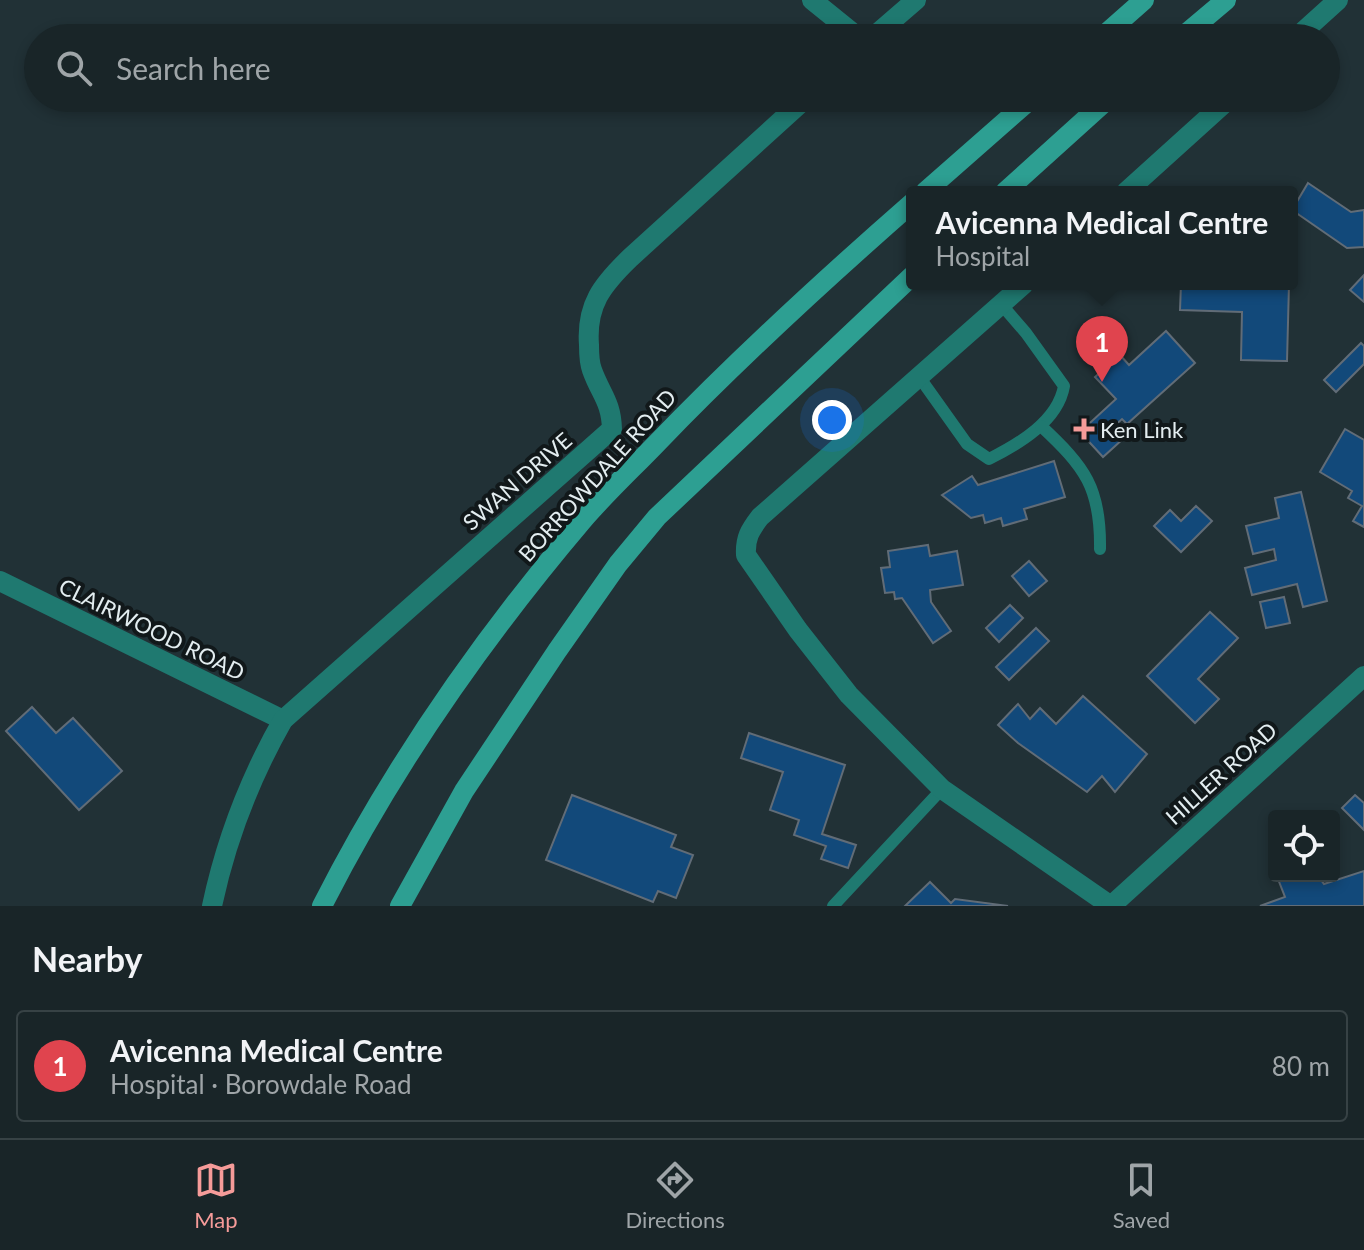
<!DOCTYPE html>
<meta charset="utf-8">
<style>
body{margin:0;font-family:Lato,sans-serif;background:#263134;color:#f1f3f6}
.controls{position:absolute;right:24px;bottom:24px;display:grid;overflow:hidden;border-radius:8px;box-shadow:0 4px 12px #0003}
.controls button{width:72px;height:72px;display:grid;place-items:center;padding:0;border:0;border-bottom:2px solid #374245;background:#192528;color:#f1f3f6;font:40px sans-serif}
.you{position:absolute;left:832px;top:420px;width:28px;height:28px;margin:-20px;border:6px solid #fff;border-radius:50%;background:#1a73e8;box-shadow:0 0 0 12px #1a73e833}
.badge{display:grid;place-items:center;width:52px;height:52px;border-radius:50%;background:#f59b99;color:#fff;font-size:26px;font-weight:700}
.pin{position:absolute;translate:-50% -66px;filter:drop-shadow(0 2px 4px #0008)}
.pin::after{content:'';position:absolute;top:42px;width:28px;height:24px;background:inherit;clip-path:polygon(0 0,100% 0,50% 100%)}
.popup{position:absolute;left:906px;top:186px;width:392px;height:104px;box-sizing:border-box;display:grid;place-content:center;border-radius:8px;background:#192528;filter:drop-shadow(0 2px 6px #0005);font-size:26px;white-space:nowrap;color:#9fa5a8}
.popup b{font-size:30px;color:#f1f3f6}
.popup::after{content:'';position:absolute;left:50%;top:100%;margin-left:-16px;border:16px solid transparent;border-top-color:#192528}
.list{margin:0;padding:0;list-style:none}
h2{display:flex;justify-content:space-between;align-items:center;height:104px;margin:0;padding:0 32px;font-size:34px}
h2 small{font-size:26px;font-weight:400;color:#9fa5a8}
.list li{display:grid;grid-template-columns:52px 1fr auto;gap:24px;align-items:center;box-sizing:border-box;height:112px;margin:0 16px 16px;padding:0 16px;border:2px solid #374245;border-radius:8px}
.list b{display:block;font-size:30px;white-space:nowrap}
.list p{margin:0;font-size:26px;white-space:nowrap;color:#9fa5a8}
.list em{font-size:26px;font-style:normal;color:#9fa5a8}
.icon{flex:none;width:44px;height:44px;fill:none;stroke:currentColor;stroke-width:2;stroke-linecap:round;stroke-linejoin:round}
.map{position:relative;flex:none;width:1364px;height:906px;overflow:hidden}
.search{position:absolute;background:#192528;box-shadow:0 4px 12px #0003;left:24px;right:24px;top:24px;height:88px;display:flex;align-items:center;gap:20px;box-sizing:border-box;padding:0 28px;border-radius:44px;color:#9fa5a8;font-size:30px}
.sheet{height:232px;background:#192528}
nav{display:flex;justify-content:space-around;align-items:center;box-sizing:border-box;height:112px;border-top:2px solid #374245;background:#192528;font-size:22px;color:#9fa5a8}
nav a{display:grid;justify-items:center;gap:4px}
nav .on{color:#f59b99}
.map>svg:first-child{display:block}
.building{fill:#12497a;stroke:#616c77;stroke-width:2}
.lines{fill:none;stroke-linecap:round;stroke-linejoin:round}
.lane{stroke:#1f7970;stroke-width:12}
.street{stroke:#1f7970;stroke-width:20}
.secondary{stroke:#2d9f92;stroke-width:20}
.poi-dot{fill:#f59b99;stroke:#11181a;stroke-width:3}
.labels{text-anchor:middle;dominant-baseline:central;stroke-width:8;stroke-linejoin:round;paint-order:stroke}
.poi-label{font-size:22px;fill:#e3edf0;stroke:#11181a;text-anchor:start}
.street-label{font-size:22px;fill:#e3edf0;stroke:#11181a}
</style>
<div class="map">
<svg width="1364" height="906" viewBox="0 0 1364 906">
<rect width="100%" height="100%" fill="#213136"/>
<g class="building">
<polygon points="1308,183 1351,212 1364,210 1364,247 1347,248 1292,210"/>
<polygon points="1364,275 1364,302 1350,290"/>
<polygon points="1181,284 1289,284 1287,361 1241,360 1242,312 1180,310"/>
<polygon points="1166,331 1195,363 1127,424 1122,419 1113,427 1124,438 1103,457 1080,432 1116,399 1095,377 1120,355 1129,365"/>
<polygon points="1361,343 1364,346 1364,364 1336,392 1324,380"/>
<polygon points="1345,429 1364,440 1364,527 1353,521 1362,506 1348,498 1352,491 1320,472"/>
<polygon points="1054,461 1065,497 1024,509 1027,519 1003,526 1001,518 985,523 983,515 971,518 942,495 972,476 978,485"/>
<polygon points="1301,492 1327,601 1303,607 1297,584 1252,595 1245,568 1276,560 1274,549 1253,554 1246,526 1279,518 1275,498"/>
<polygon points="1196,506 1212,521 1181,552 1154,526 1170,510 1181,521"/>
<polygon points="928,545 930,556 957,551 963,585 930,590 931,602 951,631 933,643 902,598 895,599 894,592 885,593 881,568 890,567 888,551"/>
<polygon points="1029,561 1047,581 1029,596 1012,576"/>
<polygon points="1284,597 1290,623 1266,628 1260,602"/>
<polygon points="1010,605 1023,618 999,642 986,628"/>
<polygon points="1210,612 1238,638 1198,679 1219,699 1195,723 1147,676"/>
<polygon points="1036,628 1049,641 1009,680 996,667"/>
<polygon points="1083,696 1147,754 1115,792 1102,776 1087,792 1018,743 998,725 1018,704 1030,719 1040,708 1056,724"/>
<polygon points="32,707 56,733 73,718 122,771 79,810 6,731"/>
<polygon points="749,733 845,765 822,834 856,845 848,868 821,859 826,846 794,835 799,820 770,810 783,772 741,758"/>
<polygon points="572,795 676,835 671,847 693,855 676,898 658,891 653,902 546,860"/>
<polygon points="1355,795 1364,803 1364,830 1342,808"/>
<polygon points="1364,871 1364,906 1260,906 1285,897 1278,879 1285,876 1318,876 1324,884"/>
<polygon points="930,882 951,903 955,899 1008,906 905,906"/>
</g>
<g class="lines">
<g class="lane">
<path d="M920,378L967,444L989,459C1019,444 1058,421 1064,386L1026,333L1001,304"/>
<path d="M1041,426C1085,467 1101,488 1100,549"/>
<polyline points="833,906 942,789"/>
</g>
<g class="street">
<polyline points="812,0 859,38"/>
<polyline points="872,38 916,0"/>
<polyline points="1296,38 1338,0"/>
<polyline points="1126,192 1230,98"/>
<path d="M1024,284L760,517C750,530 745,538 746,555L798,630L849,695L942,789L1111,906"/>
<polyline points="0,581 283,720"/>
<path d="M212,906C226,840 250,778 283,720L612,429C611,401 601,395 592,370C589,362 589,354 589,345C586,305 602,285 630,258L806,98"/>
<polyline points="1111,906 1364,676"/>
</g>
<g class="secondary">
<polyline points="1101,38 1144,0"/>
<polyline points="1181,38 1226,0"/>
<polyline points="925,192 1032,98"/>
<polyline points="1005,192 1109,98"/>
<path d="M322,906C392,768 482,639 582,521C605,494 632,469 657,443C738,359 824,280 912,203"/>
<polyline points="400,906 464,791 557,651 618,564 657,517 912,276"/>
</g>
</g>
<path class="poi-dot" d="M1080 417h8v8h8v8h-8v8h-8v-8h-8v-8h8z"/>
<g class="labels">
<g class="poi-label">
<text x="1100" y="429">Ken Link</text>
</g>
<g class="street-label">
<text transform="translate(597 475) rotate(-48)">BORROWDALE ROAD</text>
<text transform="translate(517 481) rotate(-41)">SWAN DRIVE</text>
<text transform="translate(152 629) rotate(26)">CLAIRWOOD ROAD</text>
<text transform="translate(1221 773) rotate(-42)">HILLER ROAD</text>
</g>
</g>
</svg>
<div class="controls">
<button><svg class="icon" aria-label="locate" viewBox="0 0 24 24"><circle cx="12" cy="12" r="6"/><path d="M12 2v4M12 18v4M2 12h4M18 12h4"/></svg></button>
</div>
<div class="you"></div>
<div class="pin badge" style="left:1102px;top:382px;background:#e0444e">1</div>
<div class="popup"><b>Avicenna Medical Centre</b>Hospital</div>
<div class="search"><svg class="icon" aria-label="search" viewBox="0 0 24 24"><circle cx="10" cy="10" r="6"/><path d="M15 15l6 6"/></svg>Search here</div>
</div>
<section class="sheet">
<h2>Nearby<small></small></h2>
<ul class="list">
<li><span class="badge" style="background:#e0444e">1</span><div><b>Avicenna Medical Centre</b><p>Hospital · Borowdale Road</p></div><em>80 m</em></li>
</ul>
</section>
<nav>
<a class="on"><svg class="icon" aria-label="map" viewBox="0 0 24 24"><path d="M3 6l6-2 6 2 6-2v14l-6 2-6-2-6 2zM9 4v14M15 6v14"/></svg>Map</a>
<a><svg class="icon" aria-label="directions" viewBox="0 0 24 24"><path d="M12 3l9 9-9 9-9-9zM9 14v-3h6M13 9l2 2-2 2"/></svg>Directions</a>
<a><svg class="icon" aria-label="saved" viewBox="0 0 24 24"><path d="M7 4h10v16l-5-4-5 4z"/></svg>Saved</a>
</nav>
